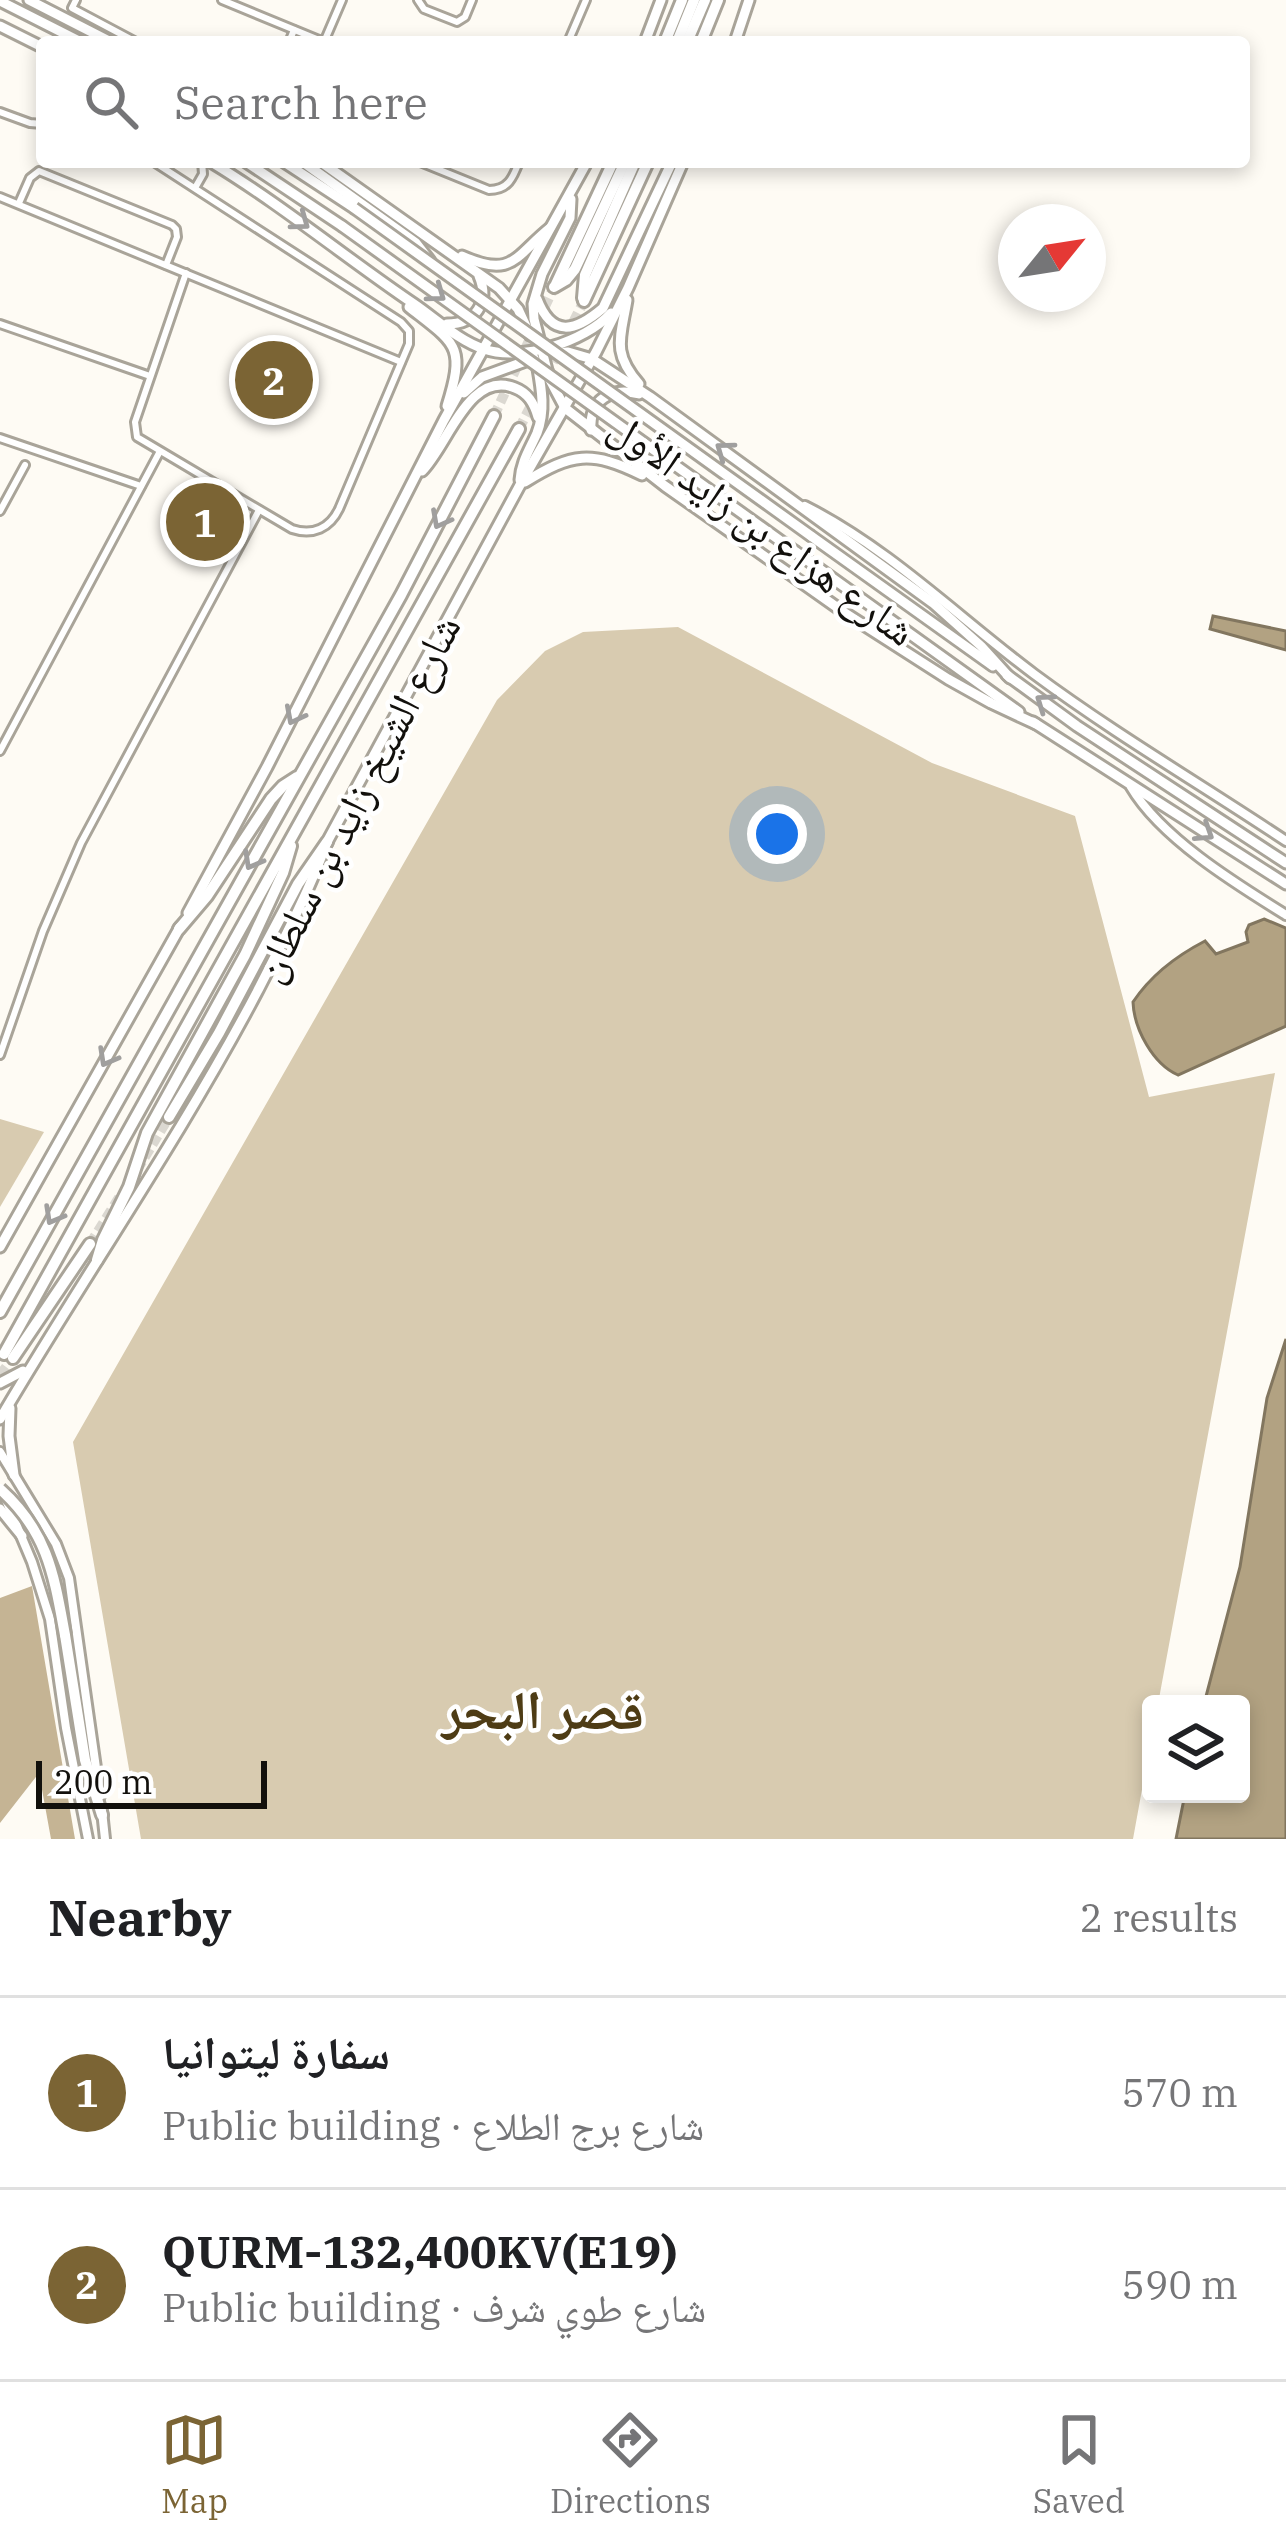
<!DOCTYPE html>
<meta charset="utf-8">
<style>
body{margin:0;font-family:"IBM Plex Serif","Noto Naskh Arabic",serif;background:#f2f2f2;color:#202124}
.controls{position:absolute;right:36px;bottom:36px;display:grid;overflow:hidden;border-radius:12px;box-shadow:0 6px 18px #0003}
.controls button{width:108px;height:108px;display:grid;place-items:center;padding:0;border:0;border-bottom:3px solid #e0e0e0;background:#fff;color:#202124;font:60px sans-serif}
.compass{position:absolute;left:998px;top:204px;width:108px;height:108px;border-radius:50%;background:#fff;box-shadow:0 6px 18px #0003;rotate:60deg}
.scale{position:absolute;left:36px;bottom:30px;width:231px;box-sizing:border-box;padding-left:12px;border:6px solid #12100c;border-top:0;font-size:33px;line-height:42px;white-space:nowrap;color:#12100c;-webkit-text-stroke:9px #fff;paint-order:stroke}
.you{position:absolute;left:777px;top:834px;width:42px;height:42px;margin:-30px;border:9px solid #fff;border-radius:50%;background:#1a73e8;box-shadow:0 0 0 18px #1a73e833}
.badge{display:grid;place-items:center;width:78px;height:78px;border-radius:50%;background:#7b6434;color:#fff;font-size:39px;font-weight:700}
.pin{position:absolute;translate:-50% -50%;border:6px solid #fff;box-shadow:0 3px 12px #0006}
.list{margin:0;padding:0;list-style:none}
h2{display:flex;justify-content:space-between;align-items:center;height:156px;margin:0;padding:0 48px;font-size:51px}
h2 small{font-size:39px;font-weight:400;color:#757577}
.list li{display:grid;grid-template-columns:78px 1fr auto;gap:36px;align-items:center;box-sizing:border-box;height:192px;padding:0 48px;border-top:3px solid #e0e0e0}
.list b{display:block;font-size:45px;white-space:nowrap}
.list p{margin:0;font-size:39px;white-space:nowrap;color:#757577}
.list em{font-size:39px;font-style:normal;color:#757577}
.icon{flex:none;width:66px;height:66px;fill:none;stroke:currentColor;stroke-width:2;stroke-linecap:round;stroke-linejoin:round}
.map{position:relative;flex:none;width:1286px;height:1839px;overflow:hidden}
.search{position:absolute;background:#fff;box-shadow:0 6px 18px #0003;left:36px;right:36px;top:36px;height:132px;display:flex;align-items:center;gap:30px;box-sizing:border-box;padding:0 42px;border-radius:12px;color:#757577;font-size:45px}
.sheet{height:540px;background:#fff}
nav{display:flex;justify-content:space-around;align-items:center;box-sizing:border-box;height:168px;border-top:3px solid #e0e0e0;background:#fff;font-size:33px;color:#757577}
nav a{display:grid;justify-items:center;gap:6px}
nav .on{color:#7b6434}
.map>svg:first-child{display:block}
.green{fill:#d8cbb0}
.forest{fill:#c5b494}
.water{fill:#b2a282;stroke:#82765f;stroke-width:3}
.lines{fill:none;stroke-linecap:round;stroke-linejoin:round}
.trunk-tunnel{stroke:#dbd8d1;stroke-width:10;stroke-dasharray:10 5;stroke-linecap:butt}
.minor-casing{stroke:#a9a499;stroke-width:12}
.tertiary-casing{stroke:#a9a499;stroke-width:14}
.primary-casing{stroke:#a9a499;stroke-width:15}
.trunk-casing{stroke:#a9a499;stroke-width:16}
.minor{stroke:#fff;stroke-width:6}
.tertiary{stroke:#fff;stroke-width:8}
.primary{stroke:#fff;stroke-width:9}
.trunk{stroke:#fff;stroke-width:10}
.primary-bridge-casing{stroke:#a9a499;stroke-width:15;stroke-linecap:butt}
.trunk-bridge-casing{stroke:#a9a499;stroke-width:16;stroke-linecap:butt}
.primary-bridge{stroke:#fff;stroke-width:9}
.trunk-bridge{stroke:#fff;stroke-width:10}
.oneway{stroke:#a09f9e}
.labels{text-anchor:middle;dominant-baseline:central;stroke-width:9;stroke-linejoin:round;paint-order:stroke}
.street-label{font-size:42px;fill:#12100c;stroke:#fff}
.district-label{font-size:54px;font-weight:bold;fill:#4e3c15;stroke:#fff}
</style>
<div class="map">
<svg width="1286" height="1839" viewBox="0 0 1286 1839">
<rect width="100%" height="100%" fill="#fefbf4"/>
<g class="green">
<polygon points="678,627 932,763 1075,816 1149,1097 1275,1073 1158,1704 1151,1704 1151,1740 1133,1839 141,1839 73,1442 497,700 545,651 583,632"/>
<polygon points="0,1119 44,1132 0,1207"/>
</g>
<polygon class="forest" points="32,1586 75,1839 51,1839 39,1773 0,1823 0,1598"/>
<g class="water">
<polygon points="1213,616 1286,631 1286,650 1210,629"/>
<path d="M1264,919L1286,928V1026L1178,1075C1153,1064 1134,1029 1133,1002C1151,975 1176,956 1205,941L1216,954L1248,942L1246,932L1249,925Z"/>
<polygon points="1286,1339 1286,1839 1176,1839 1185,1794 1241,1794 1241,1704 1204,1704 1240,1567 1267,1398"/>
</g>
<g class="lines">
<g class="trunk-tunnel">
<polyline points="494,416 554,287"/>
<polyline points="519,429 584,301"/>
<polyline points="137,1170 169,1117"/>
<polyline points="90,1244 120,1196"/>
<polyline points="0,1375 13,1358"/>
</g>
<g class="minor-casing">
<g id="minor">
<polyline points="76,0 72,8 136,42"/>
<polyline points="222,0 324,42 342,0"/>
<polyline points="418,0 424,9 457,22 465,17 472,0"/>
<polyline points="289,42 294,30"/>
<polyline points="568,42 586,0"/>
<polyline points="0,112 30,123 42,124"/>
<path d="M154,162L401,322L409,331V344L339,509C330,528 313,536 292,529L137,437L135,422L186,273"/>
<path d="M420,162L489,190C508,190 513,178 519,162"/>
<polyline points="195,188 203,174 202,162"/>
<polyline points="0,197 401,362"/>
<polyline points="19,203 30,178 39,171 172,225 176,229 177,237 166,265"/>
<polyline points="0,324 150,376"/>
<polyline points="0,438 141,486"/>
<polyline points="0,511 25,465"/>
<polyline points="0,751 159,453"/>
<polyline points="0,1055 43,931 81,843 259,510"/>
</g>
</g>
<g class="tertiary-casing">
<g id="tertiary">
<path d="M805,506C890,549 959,618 1034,674C1115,734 1202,785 1286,841"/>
<path d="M1131,787C1161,838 1236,884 1286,915"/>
<polyline points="0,1452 56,1544 69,1578 100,1796"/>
<polyline points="6,1500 32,1562 50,1619 66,1728 88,1839"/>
<polyline points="102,1811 105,1839"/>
</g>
</g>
<g class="primary-casing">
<g id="primary">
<polyline points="29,0 111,42"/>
<polyline points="0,1 81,42"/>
<polyline points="0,26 42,47"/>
<polyline points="645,42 661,0"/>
<polyline points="735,42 749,0"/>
<path d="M211,162C282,205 346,258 414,304C436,319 459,341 484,349C521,362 585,342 611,313"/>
<polyline points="246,162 342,226"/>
<polyline points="284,162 354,208"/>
<polyline points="303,162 416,243 430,261"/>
<polyline points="321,162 499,288 518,309 530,335"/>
<polyline points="571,199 570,218 542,274 533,304 534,319 549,378 565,408 665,486 845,613 948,679 991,703 1036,724"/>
<path d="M462,256C513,279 515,256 550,228"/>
<path d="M537,299C552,338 575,332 603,308L672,162"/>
<path d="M627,300C621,337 611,352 639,384"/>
<path d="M409,307C456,344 466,345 447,406"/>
<path d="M447,324C476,324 490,302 479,276"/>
<polyline points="556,353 568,352 592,359 650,397 933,603 981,646 1010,678"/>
<polyline points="464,393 482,377 534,358"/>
<path d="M591,430C589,399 611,387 639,394"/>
<path d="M422,471C448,445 469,369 515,388C528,393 534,403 538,417"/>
<path d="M520,480C521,462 530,449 537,433C546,410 541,386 537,363"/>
<path d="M525,482C572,453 591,450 642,475"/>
<polyline points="811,536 993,666"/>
<polyline points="796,552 1019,712"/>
<polyline points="1007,675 1077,726 1286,863"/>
<polyline points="1033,722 1286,884"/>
<polyline points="188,913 267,767 444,420 587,162"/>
<polyline points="0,1247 180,927"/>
<polyline points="0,1383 23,1371"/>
<polyline points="10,1408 9,1436 14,1475"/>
<path d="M0,1419C84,1276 179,1140 257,992C282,943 308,894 327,842L520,485L596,352L628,288L683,162"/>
<polyline points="0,1509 22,1536"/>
</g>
</g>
<g class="trunk-casing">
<g id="trunk">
<polyline points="665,42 682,0"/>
<polyline points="677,42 694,0"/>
<polyline points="687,42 705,0"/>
<polyline points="701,42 718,0"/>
<polyline points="556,284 613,162"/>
<polyline points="554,287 566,280 575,269 625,162"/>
<polyline points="583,298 585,275 635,162"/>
<polyline points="584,301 648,162"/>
<polyline points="179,929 207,896 271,799 283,786 297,777"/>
<polyline points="169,1117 219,1033 298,884 327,842"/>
<polyline points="97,1260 103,1240 129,1187 147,1133 245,955 283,873 291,846"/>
<polyline points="0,1312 401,595 494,416"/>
<polyline points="4,1354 519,429"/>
<polyline points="13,1358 90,1244"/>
<polyline points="65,1635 85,1760 102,1815"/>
</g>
</g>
<use href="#minor" class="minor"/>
<use href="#tertiary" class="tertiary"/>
<use href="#primary" class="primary"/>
<use href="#trunk" class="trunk"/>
<g class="primary-bridge-casing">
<g id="primary-bridge">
<polyline points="354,208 811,536"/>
<polyline points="342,226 796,552"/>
</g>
</g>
<g class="trunk-bridge-casing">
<path id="trunk-bridge" d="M0,1489C48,1532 54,1575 65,1635"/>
</g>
<use href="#primary-bridge" class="primary-bridge"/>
<use href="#trunk-bridge" class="trunk-bridge"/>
</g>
<defs><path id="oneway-chevron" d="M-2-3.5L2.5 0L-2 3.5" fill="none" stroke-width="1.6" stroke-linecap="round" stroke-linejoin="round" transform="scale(3)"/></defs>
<g class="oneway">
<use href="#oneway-chevron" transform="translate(301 222) rotate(36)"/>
<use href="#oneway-chevron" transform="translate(437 294) rotate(36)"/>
<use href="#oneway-chevron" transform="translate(724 450) rotate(-144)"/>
<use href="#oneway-chevron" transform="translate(440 520) rotate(118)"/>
<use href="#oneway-chevron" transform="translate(1044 702) rotate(-145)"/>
<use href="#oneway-chevron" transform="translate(294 716) rotate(117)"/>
<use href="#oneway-chevron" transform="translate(1205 833) rotate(33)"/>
<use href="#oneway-chevron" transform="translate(252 861) rotate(119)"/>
<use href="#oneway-chevron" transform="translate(107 1058) rotate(119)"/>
<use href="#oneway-chevron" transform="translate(53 1216) rotate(119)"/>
</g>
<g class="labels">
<g class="street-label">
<text transform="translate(763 528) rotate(36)">شارع هزاع بن زايد الأول</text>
<text transform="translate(356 798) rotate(-63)">شارع الشيخ زايد بن سلطان</text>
</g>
<g class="district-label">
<text x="543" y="1709">قصر البحر</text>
</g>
</g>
</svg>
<div class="controls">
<button><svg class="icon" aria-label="layers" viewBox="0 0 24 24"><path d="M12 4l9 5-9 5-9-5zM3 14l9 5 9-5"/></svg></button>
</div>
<svg class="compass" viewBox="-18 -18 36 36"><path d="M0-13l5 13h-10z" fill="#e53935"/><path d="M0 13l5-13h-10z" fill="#757577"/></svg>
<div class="scale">200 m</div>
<div class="you"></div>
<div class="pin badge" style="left:205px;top:522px">1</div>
<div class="pin badge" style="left:274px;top:380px">2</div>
<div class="search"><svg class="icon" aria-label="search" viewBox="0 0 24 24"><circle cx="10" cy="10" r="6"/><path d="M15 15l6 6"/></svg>Search here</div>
</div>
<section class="sheet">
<h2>Nearby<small>2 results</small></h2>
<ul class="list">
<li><span class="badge">1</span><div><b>سفارة ليتوانيا</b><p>Public building · شارع برج الطلاع</p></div><em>570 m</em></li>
<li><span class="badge">2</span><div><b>QURM-132,400KV(E19)</b><p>Public building · شارع طوي شرف</p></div><em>590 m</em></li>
</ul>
</section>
<nav>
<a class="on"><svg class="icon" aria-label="map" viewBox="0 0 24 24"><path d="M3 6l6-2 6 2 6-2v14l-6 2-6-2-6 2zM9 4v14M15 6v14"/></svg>Map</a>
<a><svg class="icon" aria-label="directions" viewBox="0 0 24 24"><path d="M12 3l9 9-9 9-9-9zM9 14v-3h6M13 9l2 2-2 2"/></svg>Directions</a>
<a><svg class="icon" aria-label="saved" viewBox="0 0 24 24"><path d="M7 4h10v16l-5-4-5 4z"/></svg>Saved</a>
</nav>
